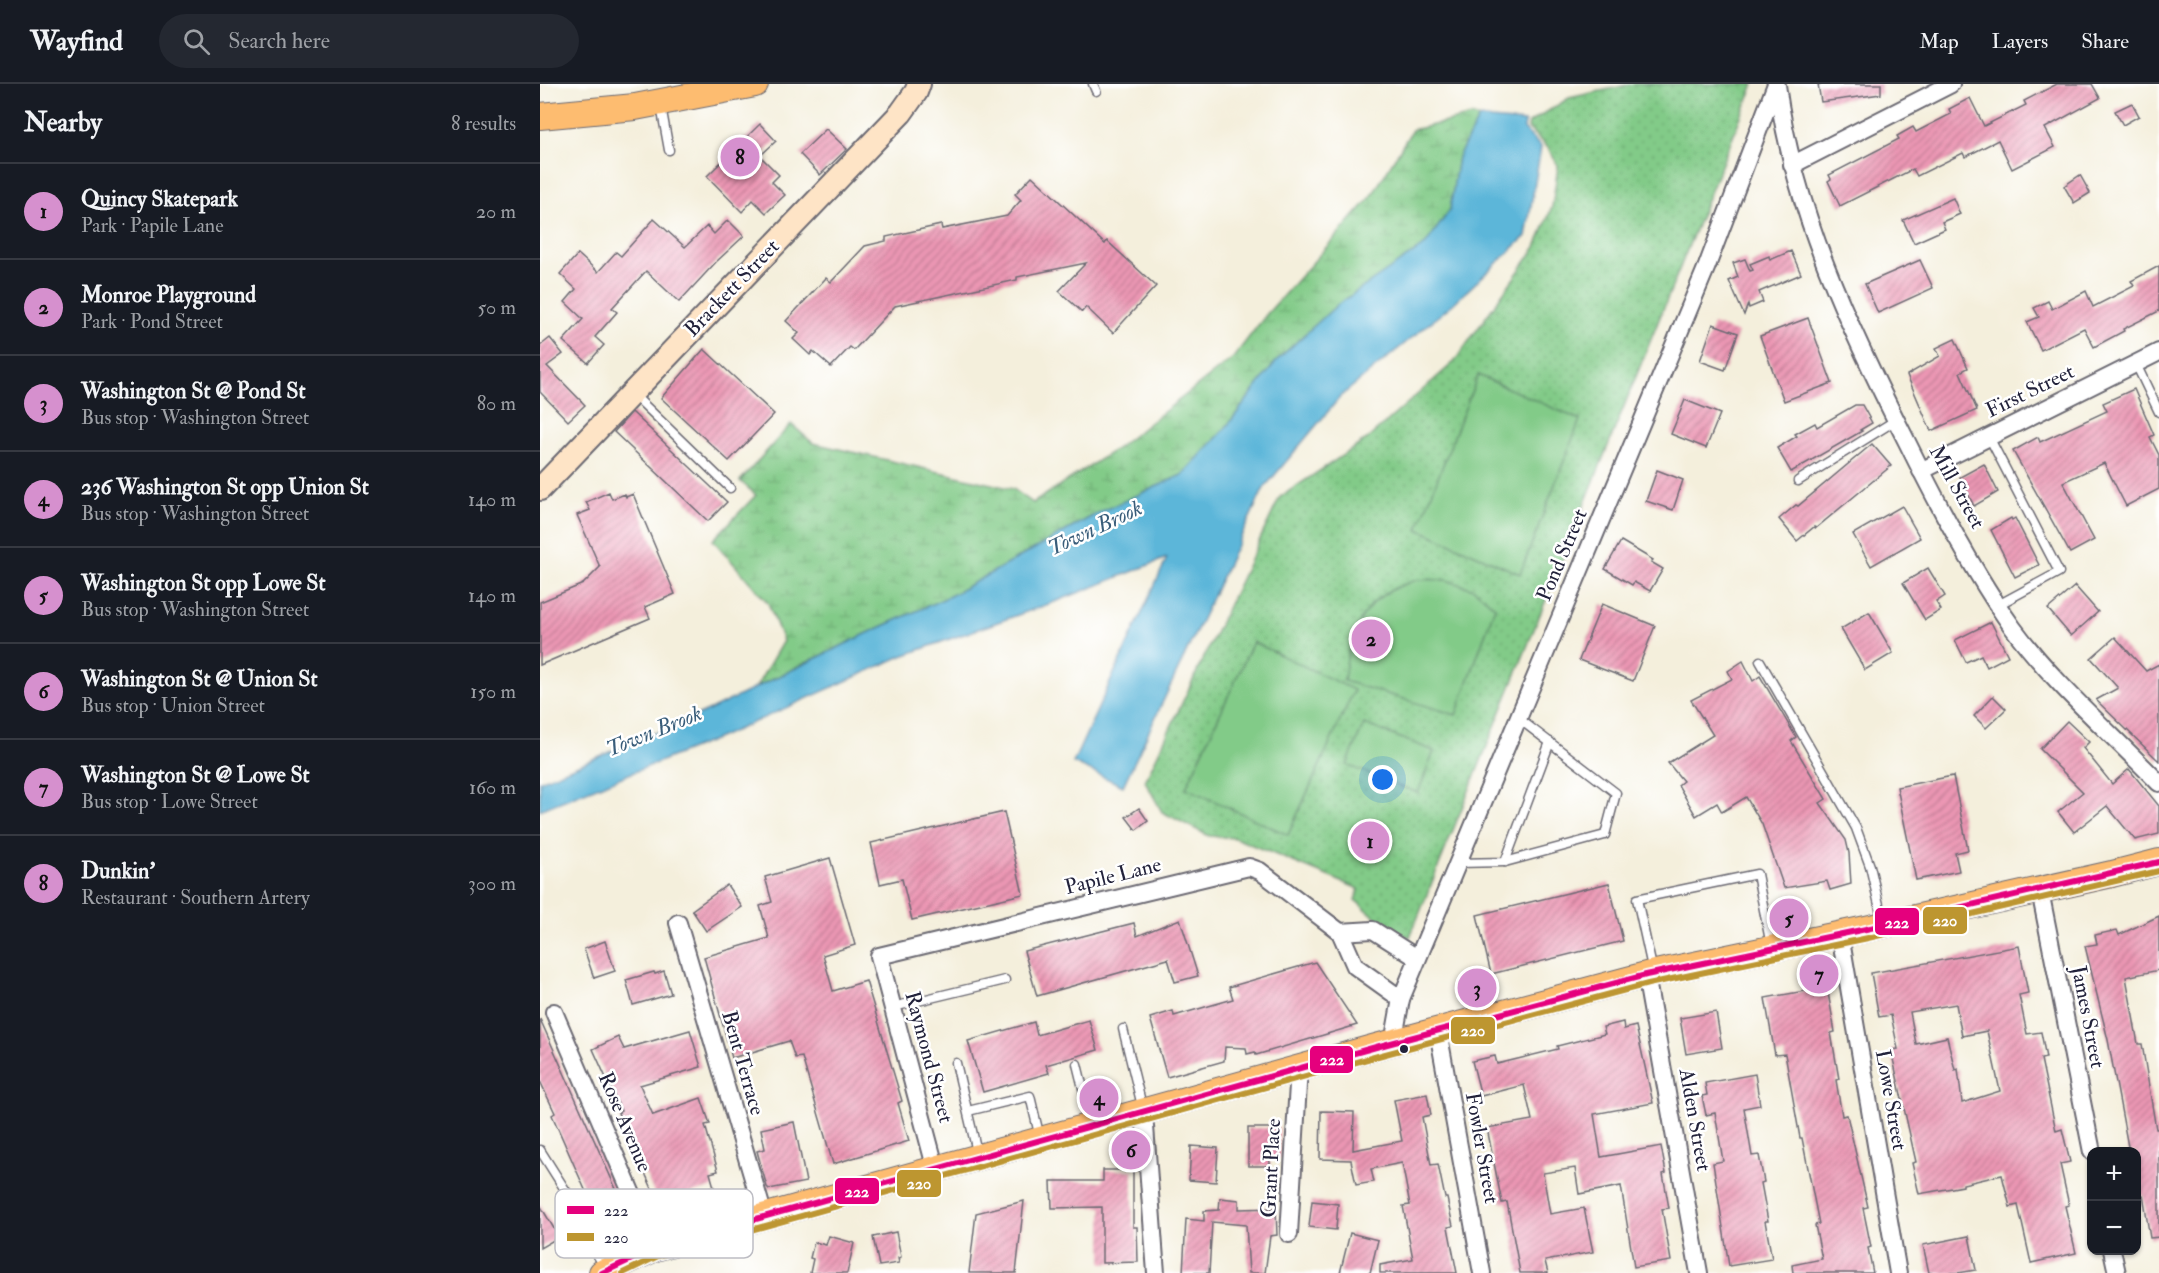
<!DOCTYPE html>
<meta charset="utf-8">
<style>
body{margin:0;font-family:"IM FELL Double Pica",serif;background:#242831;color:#f1f3f6}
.controls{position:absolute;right:18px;bottom:18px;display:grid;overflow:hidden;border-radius:12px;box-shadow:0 2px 4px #0004}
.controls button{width:54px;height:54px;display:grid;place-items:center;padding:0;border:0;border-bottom:2px solid #363941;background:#171b24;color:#f1f3f6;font:30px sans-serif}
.you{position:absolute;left:843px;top:696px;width:21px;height:21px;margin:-15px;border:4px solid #fff;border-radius:50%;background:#1a73e8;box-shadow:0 0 0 9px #1a73e833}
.badge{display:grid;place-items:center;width:39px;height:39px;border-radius:50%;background:#d690ce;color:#111;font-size:20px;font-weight:700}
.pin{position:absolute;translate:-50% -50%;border:3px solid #fff;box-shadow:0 2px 6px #0006}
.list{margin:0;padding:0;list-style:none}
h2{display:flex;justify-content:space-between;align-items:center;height:78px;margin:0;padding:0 24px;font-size:26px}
h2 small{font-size:20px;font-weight:400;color:#9ea1a6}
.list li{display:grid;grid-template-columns:39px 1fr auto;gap:18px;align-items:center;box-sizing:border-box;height:96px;padding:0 24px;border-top:2px solid #363941}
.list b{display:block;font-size:22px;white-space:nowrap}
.list p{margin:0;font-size:20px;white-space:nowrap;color:#9ea1a6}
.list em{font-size:20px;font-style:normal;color:#9ea1a6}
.icon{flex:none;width:33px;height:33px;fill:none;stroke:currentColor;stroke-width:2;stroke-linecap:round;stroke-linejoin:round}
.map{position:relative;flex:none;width:1619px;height:1189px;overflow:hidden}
header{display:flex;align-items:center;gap:36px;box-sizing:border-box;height:84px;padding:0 30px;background:#171b24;border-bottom:2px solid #363941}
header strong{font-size:28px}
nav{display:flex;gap:33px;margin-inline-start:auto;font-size:21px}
.search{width:420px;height:54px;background:#242831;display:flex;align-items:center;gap:15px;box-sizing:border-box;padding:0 21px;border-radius:33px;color:#9ea1a6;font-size:22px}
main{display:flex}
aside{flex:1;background:#171b24}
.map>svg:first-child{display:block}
.wetland{fill:url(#wetland-marsh);stroke:#527662;stroke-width:1.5}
.park{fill:url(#park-dots);stroke:#527662;stroke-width:1.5}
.pitch{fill:#82cb88;stroke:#527662;stroke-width:1.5}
.water{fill:#5bb6d9;stroke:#3e6c8a;stroke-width:1.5}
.building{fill:url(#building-hatch);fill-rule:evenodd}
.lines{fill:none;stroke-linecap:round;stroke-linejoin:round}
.lane-casing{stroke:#6c6a73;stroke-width:11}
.street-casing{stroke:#6c6a73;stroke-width:20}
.secondary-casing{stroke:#6c6a73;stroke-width:26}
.primary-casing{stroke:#6c6a73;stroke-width:28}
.lane{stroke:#fff;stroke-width:8}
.street{stroke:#fff;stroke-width:16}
.secondary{stroke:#fee4c6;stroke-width:22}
.primary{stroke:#fdbc70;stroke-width:26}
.bus-1-casing{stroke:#fff;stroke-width:10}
.bus-2-casing{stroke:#fff;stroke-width:10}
.bus-1{stroke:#e5007d;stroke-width:6}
.bus-2{stroke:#bd9630;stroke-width:6}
.bus-dot{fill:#22223b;stroke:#fff;stroke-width:2}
.labels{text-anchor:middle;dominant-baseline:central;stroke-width:5;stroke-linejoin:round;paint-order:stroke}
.street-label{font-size:21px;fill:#22223b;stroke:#fff}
.water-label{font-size:22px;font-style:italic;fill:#395d7a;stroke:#fff}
.key{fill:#fff;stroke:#bdbdc4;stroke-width:1.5}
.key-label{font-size:16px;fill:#22223b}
.line-badge{stroke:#fff;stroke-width:2}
.badge-label{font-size:16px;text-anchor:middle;font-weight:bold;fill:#fff}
</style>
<header>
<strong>Wayfind</strong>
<div class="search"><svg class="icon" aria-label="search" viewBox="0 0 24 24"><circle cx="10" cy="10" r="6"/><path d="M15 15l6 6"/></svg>Search here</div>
<nav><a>Map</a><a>Layers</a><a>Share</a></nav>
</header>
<main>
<aside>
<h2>Nearby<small>8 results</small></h2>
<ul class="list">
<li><span class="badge">1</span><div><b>Quincy Skatepark</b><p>Park · Papile Lane</p></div><em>20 m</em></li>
<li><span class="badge">2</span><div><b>Monroe Playground</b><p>Park · Pond Street</p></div><em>50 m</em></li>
<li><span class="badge">3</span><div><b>Washington St @ Pond St</b><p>Bus stop · Washington Street</p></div><em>80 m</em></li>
<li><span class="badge">4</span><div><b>236 Washington St opp Union St</b><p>Bus stop · Washington Street</p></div><em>140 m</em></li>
<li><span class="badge">5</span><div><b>Washington St opp Lowe St</b><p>Bus stop · Washington Street</p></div><em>140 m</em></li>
<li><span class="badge">6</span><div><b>Washington St @ Union St</b><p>Bus stop · Union Street</p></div><em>150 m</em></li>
<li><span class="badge">7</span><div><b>Washington St @ Lowe St</b><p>Bus stop · Lowe Street</p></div><em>160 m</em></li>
<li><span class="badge">8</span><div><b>Dunkin'</b><p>Restaurant · Southern Artery</p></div><em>300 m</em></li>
</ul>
</aside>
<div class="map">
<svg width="1619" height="1189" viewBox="0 0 1619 1189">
<defs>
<pattern id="wetland-marsh" width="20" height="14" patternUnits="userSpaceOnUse" patternTransform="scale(1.5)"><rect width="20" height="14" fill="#82cb88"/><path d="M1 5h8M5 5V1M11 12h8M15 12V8" fill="none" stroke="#70ae76"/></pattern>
<pattern id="park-dots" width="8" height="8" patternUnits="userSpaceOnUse" patternTransform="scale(1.5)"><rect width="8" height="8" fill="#82cb88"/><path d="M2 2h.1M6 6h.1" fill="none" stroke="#70ae76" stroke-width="1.8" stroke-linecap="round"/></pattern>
<pattern id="building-hatch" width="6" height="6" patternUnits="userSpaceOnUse" patternTransform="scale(1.5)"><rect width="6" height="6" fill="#ec97b4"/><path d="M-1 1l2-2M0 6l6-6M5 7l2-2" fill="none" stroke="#bf7b94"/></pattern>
</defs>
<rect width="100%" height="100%" fill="#fff"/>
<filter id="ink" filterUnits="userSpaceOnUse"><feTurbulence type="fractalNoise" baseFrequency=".0167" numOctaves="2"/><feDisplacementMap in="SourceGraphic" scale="12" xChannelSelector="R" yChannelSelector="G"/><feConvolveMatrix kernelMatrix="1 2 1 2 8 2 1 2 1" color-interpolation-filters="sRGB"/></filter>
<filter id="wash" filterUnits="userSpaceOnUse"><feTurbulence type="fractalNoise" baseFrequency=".008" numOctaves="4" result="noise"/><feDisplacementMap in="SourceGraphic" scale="24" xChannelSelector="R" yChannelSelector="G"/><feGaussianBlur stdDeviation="1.35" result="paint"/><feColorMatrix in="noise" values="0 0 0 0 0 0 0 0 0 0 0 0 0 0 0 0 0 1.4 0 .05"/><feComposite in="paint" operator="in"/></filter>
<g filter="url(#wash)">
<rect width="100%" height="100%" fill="#f4efdc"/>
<polygon class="wetland" points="932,32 939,34 918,73 910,126 885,161 797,221 738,275 684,346 642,391 558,429 412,511 328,549 216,603 243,557 228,519 173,456 216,411 200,397 251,340 273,359 473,405 493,419 576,365 693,274 726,231 831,113 872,46"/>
<polygon class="park" points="1092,0 1214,0 870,853 856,850 815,816 819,805 695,754 669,752 622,728 605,697 740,413 826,356 914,278 996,163 1012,123 1018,82 1008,64 988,44 989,39 1029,14"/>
<g class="pitch">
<polygon points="938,291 1040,336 980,490 878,445"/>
<path d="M906,496L934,505L955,523L916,631L804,597C808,557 819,518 860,502C866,500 872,497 878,496C887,495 897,496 906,496Z"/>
<polygon points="713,558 814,606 748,751 646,704"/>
<polygon points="824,640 894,667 878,709 807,681"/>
</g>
<polygon class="water" points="939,34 985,38 984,45 1001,63 986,152 913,220 801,312 724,404 583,702 533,679 627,474 520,516 362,572 181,653 0,726 0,697 168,627 328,549 412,511 558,429 642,391 684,346 738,275 797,221 885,161 910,126 918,73"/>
<g id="blocks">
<g class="building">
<polygon points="1278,0 1341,0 1341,10 1281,18"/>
<polygon points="1517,0 1552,0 1560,14 1505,44 1515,63 1472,85 1458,56 1425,73 1423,69 1377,92 1373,85 1300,122 1288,97 1291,95 1289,91 1359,55 1357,52 1373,43 1376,48 1411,30 1409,25 1430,14 1444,42 1486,21 1484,17"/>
<polygon points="1592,19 1599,32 1583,41 1575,27"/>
<polygon points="220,40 236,57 220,72 239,91 232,98 245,111 226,129 213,116 202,128 167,92"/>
<polygon points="286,45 307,65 280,91 260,70"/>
<polygon points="1540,91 1550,109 1534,119 1524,102"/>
<polygon points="492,92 565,160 567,157 616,202 573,249 546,223 542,228 519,207 546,179 477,193 477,196 355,222 314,266 310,263 291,283 273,267 270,271 253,255 259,249 246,237 286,194 291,198 325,162 346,157 346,153 401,141 402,145 467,132 481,116 475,110"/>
<polygon points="1413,114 1420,130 1402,138 1405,145 1374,159 1363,136"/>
<polygon points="114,135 145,163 167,142 174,150 188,136 204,152 176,178 139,218 106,187 72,224 77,228 55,253 64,261 48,279 23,257 43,235 25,218 36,205 20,190 38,170 58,188 76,168 81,172"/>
<polygon points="1251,167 1261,190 1219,208 1223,218 1209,224 1208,220 1204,231 1189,197 1198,193 1193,179 1205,175 1210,187 1213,186 1210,180 1229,172 1230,176"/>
<polygon points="1380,176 1393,204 1338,229 1325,200"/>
<polygon points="1619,182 1619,227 1583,245 1584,247 1554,263 1544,244 1501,266 1487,238 1499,233 1494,224 1508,217 1512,225 1546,207 1553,223 1594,202 1591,197"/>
<polygon points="1268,234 1292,299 1244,317 1220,252"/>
<polygon points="1173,240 1198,249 1185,286 1160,277"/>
<polygon points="10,254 23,270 7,282 45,321 28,337 0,308 0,262"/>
<polygon points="1415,255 1428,284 1420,288 1437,326 1391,347 1367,291 1400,272 1396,264"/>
<polygon points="164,265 234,330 189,377 121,314"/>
<polygon points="1594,305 1614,351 1610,353 1619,371 1619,405 1586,422 1564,379 1523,398 1554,456 1530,469 1473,367 1498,353 1500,358 1567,327 1563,319"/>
<polygon points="1145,316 1180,330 1166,364 1131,350"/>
<polygon points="1315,321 1322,321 1332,339 1320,346 1322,347 1251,388 1237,364 1257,352 1255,350 1275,339 1277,343"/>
<polygon points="92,328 187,418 168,437 74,348"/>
<polygon points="1332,360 1351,382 1276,444 1274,443 1257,457 1239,435 1256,421 1258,422"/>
<polygon points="1444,380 1458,408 1434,422 1420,393"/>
<polygon points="1117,386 1143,396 1133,426 1106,417"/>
<polygon points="69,408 72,415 85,410 86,413 93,410 135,510 105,523 110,534 0,581 0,518 43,500 60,483 37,431 50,426 46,418"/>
<polygon points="1362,422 1380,454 1331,482 1313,450"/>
<polygon points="1471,434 1472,436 1475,434 1499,481 1475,493 1451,446"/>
<polygon points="1081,457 1113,476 1111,478 1123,485 1110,507 1094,498 1092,501 1065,485"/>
<polygon points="1388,484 1405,512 1396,518 1401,526 1385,536 1363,499"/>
<polygon points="1535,502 1558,528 1531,552 1508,525"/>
<polygon points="1062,520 1115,542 1093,597 1039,576"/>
<polygon points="1329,528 1353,569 1325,586 1301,545"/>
<polygon points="1451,538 1468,572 1447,583 1441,571 1426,578 1415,556"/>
<polygon points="1575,553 1606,587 1619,580 1619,677 1556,616 1578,604 1551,574"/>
<polygon points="1203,577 1213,597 1220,592 1256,653 1251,657 1286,715 1280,719 1306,756 1309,769 1311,800 1290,806 1287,797 1244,804 1222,740 1206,713 1182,728 1177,719 1156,732 1138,701 1143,697 1128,679 1173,651 1151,616 1192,595 1188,587"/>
<polygon points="1453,612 1466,625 1446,644 1434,632"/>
<polygon points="1527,637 1549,658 1543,664 1572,700 1589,685 1619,722 1619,750 1595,756 1567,722 1534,748 1518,728 1543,708 1500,665"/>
<polygon points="1413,692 1428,766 1415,769 1419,787 1376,796 1357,703"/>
<polygon points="599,724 608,737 596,746 586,733"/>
<polygon points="464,728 483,810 372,836 362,795 340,800 331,759"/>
<polygon points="290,774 315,861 283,871 293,907 326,897 362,1017 358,1019 369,1057 293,1080 262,973 255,974 249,957 192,974 164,873 229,854 220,822 232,818 225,793"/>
<polygon points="1069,799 1083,857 951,890 937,831"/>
<polygon points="187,801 202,823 166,847 152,826"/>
<polygon points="1619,832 1619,886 1586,893 1598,960 1602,960 1616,1045 1619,1045 1619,1153 1610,1154 1603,1111 1596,1112 1596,1068 1589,1068 1568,956 1545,862 1557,860 1555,851 1577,846 1579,851"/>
<polygon points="640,835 658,892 635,898 628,875 497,912 484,867 594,839 597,852"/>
<polygon points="65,857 75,887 54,894 44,865"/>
<path d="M1479,862L1488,909L1479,911L1487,950L1501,948L1506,974L1501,975L1516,1047L1522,1045L1530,1078L1520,1080L1529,1121L1525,1122L1536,1169L1491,1179L1478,1121L1470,1123L1462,1091L1423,1100V1102L1379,1110L1372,1079L1376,1078L1351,966L1358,965L1351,931L1339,933L1331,889ZM1416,920L1422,952L1447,947L1460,1007L1422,1019L1418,985L1415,986L1407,953L1376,960L1370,928Z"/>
<polygon points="775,878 817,941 716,971 715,968 707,970 706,964 685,963 684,977 627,993 610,934 633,927 634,932 693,915 689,903"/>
<polygon points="124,887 131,910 93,921 86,896 114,888 115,890"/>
<polygon points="1287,903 1295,948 1291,949 1299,995 1296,996 1302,1032 1307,1031 1328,1123 1323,1124 1331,1163 1328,1164 1333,1189 1253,1189 1252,1181 1282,1175 1275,1141 1279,1140 1262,1054 1260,1054 1245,970 1235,971 1225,914"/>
<polygon points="1176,928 1182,964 1146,970 1140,934"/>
<polygon points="0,935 76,1105 50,1117 12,1031 15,1029 0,997"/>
<polygon points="549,936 558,966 506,981 509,989 443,1008 428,957 494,938 497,951"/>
<polygon points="1083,938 1084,945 1096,942 1113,1019 1054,1030 1061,1073 1121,1062 1126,1089 1123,1090 1129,1124 1122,1125 1131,1177 1094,1183 1081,1102 1039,1110 1035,1084 1003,1089 1010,1130 1044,1124 1053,1168 1005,1177 1008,1189 980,1189 967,1118 962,1119 947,1044 992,1036 984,1001 941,1012 932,977 955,972 957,980 1018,965 1017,962 1065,950 1063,943"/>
<polygon points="150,946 161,983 100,1001 113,1031 161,1014 170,1040 165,1041 178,1087 170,1089 174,1103 142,1112 145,1119 123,1129 78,1029 81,1027 53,965 78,953 84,965"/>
<polygon points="1215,990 1220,1021 1204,1024 1212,1072 1219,1071 1224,1098 1221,1099 1228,1137 1225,1137 1232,1175 1189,1182 1173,1079 1183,1077 1175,1029 1166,1031 1162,1012 1167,1011 1165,999"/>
<polygon points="887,1010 891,1031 882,1033 891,1081 898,1080 905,1114 907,1114 913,1142 908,1143 917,1189 840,1189 840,1181 873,1175 863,1122 870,1121 862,1079 831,1085 834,1098 816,1101 811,1076 780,1075 781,1027 814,1028 813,1066 862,1057 854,1016"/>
<polygon points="254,1038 266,1098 229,1105 227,1103 217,1067 225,1065 221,1045"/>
<polygon points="708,1044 739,1044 740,1074 730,1074 730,1082 708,1082"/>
<polygon points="651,1062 678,1064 676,1098 649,1096"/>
<polygon points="563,1086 593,1086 593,1143 597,1143 598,1178 562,1179 562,1123 512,1124 511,1097 563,1097"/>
<polygon points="680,1114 699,1116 699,1125 736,1124 737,1151 730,1152 725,1189 709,1189 706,1141 672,1138 669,1189 643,1189 646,1135 664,1137 664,1127 679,1126"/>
<polygon points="484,1117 476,1189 429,1189 436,1129"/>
<polygon points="772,1117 798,1120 796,1146 769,1143"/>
<polygon points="0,1121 19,1153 0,1164"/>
<polygon points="356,1148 361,1173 358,1174 359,1179 339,1182 333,1153"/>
<polygon points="810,1149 838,1156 830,1189 800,1189"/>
<polygon points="289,1152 314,1159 307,1189 270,1189 273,1175 270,1174 274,1158 286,1161"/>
<polygon points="1429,1152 1436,1186 1418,1189 1389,1189 1383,1161"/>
</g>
</g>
</g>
<g filter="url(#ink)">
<use href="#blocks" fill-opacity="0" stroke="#6c6a73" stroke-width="1.5"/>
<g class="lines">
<g class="lane-casing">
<g id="lane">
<polyline points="553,0 556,7"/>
<polyline points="121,22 129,66"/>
<polyline points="1596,280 1619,328"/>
<polyline points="92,309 190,404"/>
<polyline points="1449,353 1519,488 1458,521"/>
<polyline points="1258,397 1356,336"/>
<polyline points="1220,577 1316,744 1330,782 1343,838"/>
<polyline points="965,778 1010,658"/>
<polyline points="917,779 965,778 1065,751 1076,709 978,634"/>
<polyline points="1113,888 1097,815 1217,790 1231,862"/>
<polyline points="353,923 465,896"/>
<polyline points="583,945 603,1026"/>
<polyline points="416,979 438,1072"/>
<polyline points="537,980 552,1041"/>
<polyline points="428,1027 490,1012 500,1054"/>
<polyline points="0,1066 36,1123 52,1162 65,1184"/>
</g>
</g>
<g class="street-casing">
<g id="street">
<path d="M1237,1C1254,127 1310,246 1367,358C1397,419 1433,488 1473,544C1515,601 1570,648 1619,699"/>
<polyline points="1252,81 1411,0"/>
<polyline points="1381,387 1619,268"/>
<polyline points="1500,807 1552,1068"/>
<polyline points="138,839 224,1132"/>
<polyline points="800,848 833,846 877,874"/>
<polyline points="1300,851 1358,1189"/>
<polyline points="1106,891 1159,1189"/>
<polyline points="14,928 115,1164"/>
<polyline points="898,947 942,1189"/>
<polyline points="853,959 861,915 1167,182 1236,0"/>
<polyline points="604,1029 616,1189"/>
<polyline points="396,1086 339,872 709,783 720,787 800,848 815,882 861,915"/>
<polyline points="749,1150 759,984"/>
<polyline points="1572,1166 1577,1189"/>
</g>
</g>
<g class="secondary-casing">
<polyline id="secondary" points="0,405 361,29 376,8 379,0"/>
</g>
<g class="primary-casing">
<g id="primary">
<polyline points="0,32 95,23 215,0"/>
<polyline points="62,1189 115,1164 169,1148 836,963 1106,891 1326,845 1572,790 1619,778"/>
</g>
</g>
<use href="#lane" class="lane"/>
<use href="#street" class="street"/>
<use href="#secondary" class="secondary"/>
<use href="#primary" class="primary"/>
<g class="bus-1-casing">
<polyline id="bus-1" points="62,1189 115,1164 169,1148 836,963 1106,891 1326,845 1619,778"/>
</g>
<g class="bus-2-casing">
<polyline id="bus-2" points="83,1189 118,1172 171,1157 838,972 1108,900 1328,854 1619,787"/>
</g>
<use href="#bus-1" class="bus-1"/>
<use href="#bus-2" class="bus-2"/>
</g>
</g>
<circle class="bus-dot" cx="864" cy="965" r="5"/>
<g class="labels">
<g class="street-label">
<text transform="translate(192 204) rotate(-46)">Brackett Street</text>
<text transform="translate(1490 307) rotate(-26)">First Street</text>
<text transform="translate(1417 403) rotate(61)">Mill Street</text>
<text transform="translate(1022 471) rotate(-67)">Pond Street</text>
<text transform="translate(573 792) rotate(-14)">Papile Lane</text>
<text transform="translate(1548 933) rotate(79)">James Street</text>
<text transform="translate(389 973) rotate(75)">Raymond Street</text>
<text transform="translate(203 979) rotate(74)">Bent Terrace</text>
<text transform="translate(1351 1016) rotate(80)">Lowe Street</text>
<text transform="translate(1155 1036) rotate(80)">Alden Street</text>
<text transform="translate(85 1038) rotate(67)">Rose Avenue</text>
<text transform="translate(942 1064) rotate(80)">Fowler Street</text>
<text transform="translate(731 1084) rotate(-87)">Grant Place</text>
</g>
<g class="water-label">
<text transform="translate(555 444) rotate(-25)">Town Brook</text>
<text transform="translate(114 647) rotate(-22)">Town Brook</text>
</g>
</g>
<rect x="15" y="1105" width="198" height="69" rx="9" class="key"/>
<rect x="27" y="1122" width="27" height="8" fill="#e5007d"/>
<rect x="27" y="1149" width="27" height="8" fill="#bd9630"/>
<g class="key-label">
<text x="64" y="1132">222</text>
<text x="64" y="1159">220</text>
</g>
<g class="line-badge">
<rect x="1382" y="822" width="46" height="29" rx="6" fill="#bd9630"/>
<rect x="1334" y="823" width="46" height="29" rx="6" fill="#e5007d"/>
<rect x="910" y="932" width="46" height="29" rx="6" fill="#bd9630"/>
<rect x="769" y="961" width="45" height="29" rx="6" fill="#e5007d"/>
<rect x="356" y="1085" width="46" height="29" rx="6" fill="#bd9630"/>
<rect x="294" y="1093" width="46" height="28" rx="6" fill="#e5007d"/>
</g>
<g class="badge-label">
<text x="1405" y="842">220</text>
<text x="1357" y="844">222</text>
<text x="933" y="952">220</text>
<text x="792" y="981">222</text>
<text x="379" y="1105">220</text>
<text x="317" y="1113">222</text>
</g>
</svg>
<div class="controls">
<button>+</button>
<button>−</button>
</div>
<div class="you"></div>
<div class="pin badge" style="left:830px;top:757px">1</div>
<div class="pin badge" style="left:831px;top:555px">2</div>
<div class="pin badge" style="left:937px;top:904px">3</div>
<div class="pin badge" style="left:559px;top:1014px">4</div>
<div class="pin badge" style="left:1249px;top:834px">5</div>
<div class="pin badge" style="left:591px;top:1066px">6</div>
<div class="pin badge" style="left:1279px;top:890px">7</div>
<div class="pin badge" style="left:200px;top:73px">8</div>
</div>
</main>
